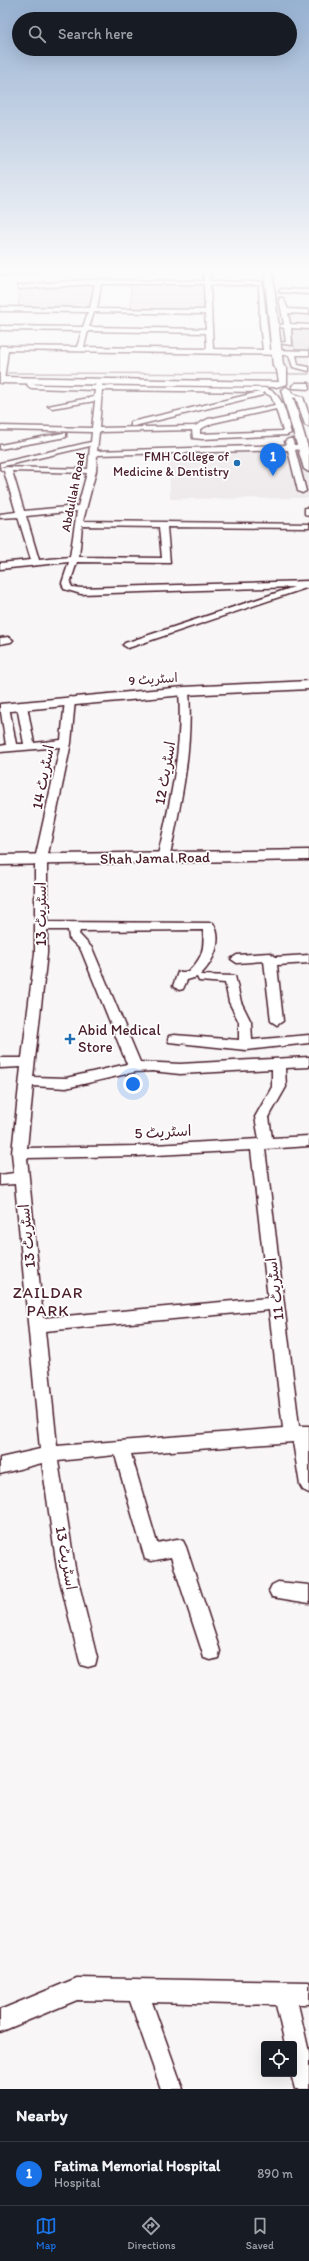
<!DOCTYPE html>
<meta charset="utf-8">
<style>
body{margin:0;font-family:Itim,"Playpen Sans Arabic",sans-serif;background:#20242c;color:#f1f3f6}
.controls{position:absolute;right:12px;bottom:12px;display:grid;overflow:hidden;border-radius:4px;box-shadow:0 4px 16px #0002}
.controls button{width:36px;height:36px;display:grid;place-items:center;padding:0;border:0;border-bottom:1px solid #363941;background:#171b24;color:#f1f3f6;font:20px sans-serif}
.you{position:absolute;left:133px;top:1084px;width:14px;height:14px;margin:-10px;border:3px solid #fff;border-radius:50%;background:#1a73e8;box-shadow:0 0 0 6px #1a73e833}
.badge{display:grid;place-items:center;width:26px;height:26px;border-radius:50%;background:#1a73e8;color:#fff;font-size:13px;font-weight:700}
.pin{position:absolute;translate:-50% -33px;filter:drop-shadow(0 1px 2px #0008)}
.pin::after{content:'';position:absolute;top:21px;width:14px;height:12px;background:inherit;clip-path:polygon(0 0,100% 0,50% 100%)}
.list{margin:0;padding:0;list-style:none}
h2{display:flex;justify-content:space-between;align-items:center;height:52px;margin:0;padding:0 16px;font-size:17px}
h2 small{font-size:13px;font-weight:400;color:#9ea1a6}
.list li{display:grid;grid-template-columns:26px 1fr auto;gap:12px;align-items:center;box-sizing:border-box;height:64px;padding:0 16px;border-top:1px solid #363941}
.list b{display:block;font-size:15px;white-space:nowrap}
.list p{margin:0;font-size:13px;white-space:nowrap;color:#9ea1a6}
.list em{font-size:13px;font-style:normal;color:#9ea1a6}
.icon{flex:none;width:22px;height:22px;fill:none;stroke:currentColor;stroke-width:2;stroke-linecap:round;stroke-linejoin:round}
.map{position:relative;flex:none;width:309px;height:2089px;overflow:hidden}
.search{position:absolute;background:#171b24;box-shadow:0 4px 16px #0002;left:12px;right:12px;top:12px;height:44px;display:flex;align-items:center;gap:10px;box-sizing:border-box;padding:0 14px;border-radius:22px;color:#9ea1a6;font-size:15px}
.sheet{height:116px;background:#171b24}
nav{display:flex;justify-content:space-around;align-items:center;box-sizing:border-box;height:56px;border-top:1px solid #363941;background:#171b24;font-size:11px;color:#9ea1a6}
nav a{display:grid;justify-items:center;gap:2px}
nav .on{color:#1a73e8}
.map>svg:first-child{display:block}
.built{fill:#ebe6e8}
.green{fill:#ded6d9;stroke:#947a82}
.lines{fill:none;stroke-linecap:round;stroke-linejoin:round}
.stream{stroke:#8f747b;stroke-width:1.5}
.minor-casing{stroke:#4a1f2b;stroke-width:3}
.tertiary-casing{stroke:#4a1f2b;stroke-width:3}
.secondary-casing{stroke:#4a1f2b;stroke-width:3}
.minor{fill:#fff;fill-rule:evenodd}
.tertiary{fill:#fff;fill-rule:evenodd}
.secondary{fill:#fff;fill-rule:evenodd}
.poi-dot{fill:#1f6fb2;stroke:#fff;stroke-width:1.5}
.labels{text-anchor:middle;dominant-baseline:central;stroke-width:3.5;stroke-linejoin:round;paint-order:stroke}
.far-poi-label{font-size:13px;fill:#4a1f2b;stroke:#fff;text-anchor:end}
.far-street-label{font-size:13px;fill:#4a1f2b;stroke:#fff}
.street-label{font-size:15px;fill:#4a1f2b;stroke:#fff}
.poi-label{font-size:15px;fill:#4a1f2b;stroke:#fff;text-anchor:start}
.neighbourhood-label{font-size:16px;letter-spacing:1px;fill:#4a1f2b;stroke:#fff}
</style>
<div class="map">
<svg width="309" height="2089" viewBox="0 0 309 2089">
<rect width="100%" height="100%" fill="#f8f6f7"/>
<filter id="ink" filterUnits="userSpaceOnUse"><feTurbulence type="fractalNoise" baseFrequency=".025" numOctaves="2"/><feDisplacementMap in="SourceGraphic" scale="8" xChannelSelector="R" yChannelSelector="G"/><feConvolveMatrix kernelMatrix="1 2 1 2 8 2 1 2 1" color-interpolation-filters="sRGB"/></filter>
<g filter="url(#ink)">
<g class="built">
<polygon points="278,312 309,312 309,370 282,369 284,366"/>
<polygon points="300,447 309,475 309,498 170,499 169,452"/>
</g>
<g class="green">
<polygon points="95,283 92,308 18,306 21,288"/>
<polygon points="131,283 204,283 209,312 131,311"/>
<polygon points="291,328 309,328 309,351 295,351"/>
</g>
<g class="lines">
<polyline class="stream" points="0,373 309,374"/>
<g class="minor-casing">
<g id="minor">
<polygon points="21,269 51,269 0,275 0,271"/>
<path d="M203,269H209L210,281L262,282L270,350L309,351V355H296L298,365L309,367V371L293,367L289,355L8,350L4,380L0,382V346L77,347L82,331L0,330V326L83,327L88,312L0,311V307L90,308L95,284L19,289L17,286L84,280L204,281ZM101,284H204L205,310L97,309ZM210,285H259L260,323L263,350L213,349ZM94,312L205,314L206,329L89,327ZM88,331L206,333L207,349L84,347Z"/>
<polygon points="281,289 309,290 309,294 279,292"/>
<polygon points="279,298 283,298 288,309 309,310 309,314 288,313 290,324 309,325 309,329 291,328 292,345 278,343 286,342 284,328 278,326 284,324"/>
<path d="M26,380H30L33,384L42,385L95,386L96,382L99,380L102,382V386L265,388C284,393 286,416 291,433L287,435L202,439L193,438L192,430L99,432L97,451L286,445L285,441L289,439H292L294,445H303L307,447L295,450L306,491L302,493L298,491L288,450L97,455L96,471L83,521L309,524V528L167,527L170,563L77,562L70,583L72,587L81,588L309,581V587L128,648L123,645L125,643L294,587L81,594L64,589L62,583L69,562L0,569V563L31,560L18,517L0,518V514L16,512L4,471L0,469L1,467L88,469L90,446L0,467V463L91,442L92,432L0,430V426L92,428L95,401L52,408L48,406L94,397L95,390L31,388L28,386ZM102,390L260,392L131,422V426H134L263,395V392L271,396L275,405L208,419L195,426L99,428ZM276,409L283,431L200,434V429L213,423ZM12,471L87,473L78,506L24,511ZM77,511L70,557L39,560L26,516ZM82,526L159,527L162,558L79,557Z"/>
<polygon points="287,392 303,397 309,415 309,427 305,425 296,398 285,395 283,394"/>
<polygon points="63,433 66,433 66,437 0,449 0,445"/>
<polygon points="305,508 309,508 309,516 305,514"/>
<polygon points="8,637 13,640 11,642 0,644 0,638"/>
<path d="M184,688L189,691C193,749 181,803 169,859L163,862L157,859C170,803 183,749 179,691Z"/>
<path d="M70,697L75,700L71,743L47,859V922L213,923C224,940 213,963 200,975L235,976L241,1002L251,1022L252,1040L309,1035V1043L246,1050L169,1042L168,1039L169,1036L174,1035L239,1040V1022L229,1002L225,983L199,981L197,977L187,980L183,989L179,990L173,986L178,972H188C202,959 205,949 203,930L80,931L79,934L92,948L140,1062L180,1064L309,1057V1067L285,1068L286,1087L269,1117L272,1138L309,1136V1146L265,1149L299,1426H309V1493L303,1490L300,1485L293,1442L131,1454L157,1543L177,1539L183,1541L186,1547L220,1651L218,1658L211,1660L204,1658L202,1651L171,1557L151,1561L145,1559L115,1455L58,1461L75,1568L97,1658L95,1665L88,1667L81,1665L79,1658L57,1568L42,1463L0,1474V1458L40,1449L15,1184L0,1185V1175L14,1173L12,1153L21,1067L0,1068V1058H22L35,953V859L60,747L0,752V746L6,745L0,706L4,704L9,707L16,744H24L17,706L22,703L27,706L34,743L61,740L65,700ZM47,930H68L69,938L81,950L127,1064L66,1078L33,1077L47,953ZM272,1069V1087L255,1117L259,1139L137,1146L27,1148L33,1086L66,1088L135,1072L152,1071L180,1074ZM251,1150L268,1298L43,1318L27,1158L137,1156ZM269,1310L283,1428L57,1446L45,1331Z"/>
<polygon points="270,953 276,957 309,955 309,963 277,965 283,1021 277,1025 271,1021 264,961 237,963 231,959 237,955"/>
<polygon points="278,1582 309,1585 309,1603 272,1597 269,1591 272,1585"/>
<polygon points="77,1978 309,1982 309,2004 298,2004 309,2052 309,2089 295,2089 291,2074 294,2074 294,2044 285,2044 276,2005 152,2002 183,2089 161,2089 130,2001 77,2000 0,2032 0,2010"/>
</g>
</g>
<g class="tertiary-casing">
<g id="tertiary">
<polygon points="296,383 309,383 309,389 293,388 292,386"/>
<polygon points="309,681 309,689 184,695 0,712 0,704 184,687"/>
</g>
</g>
<g class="secondary-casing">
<g id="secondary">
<polygon points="264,269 272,269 283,365 287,369 287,384 276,387 0,383 0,377 279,382 277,370 273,366"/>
<polygon points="286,387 291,390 309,451 309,472 304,469 281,390"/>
<polygon points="309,850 309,860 0,865 0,855"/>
</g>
</g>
<use href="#minor" class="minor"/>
<use href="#tertiary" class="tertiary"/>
<use href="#secondary" class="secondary"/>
</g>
</g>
<linearGradient id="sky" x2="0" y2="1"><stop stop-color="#97b1d2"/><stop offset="0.48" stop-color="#fcfbfb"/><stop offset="1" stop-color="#fcfbfb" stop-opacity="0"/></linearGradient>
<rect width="309" height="562" fill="url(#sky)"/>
<g class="poi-dot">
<circle cx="237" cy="463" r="4"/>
<path d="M68 1033h4v4h4v4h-4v4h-4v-4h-4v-4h4z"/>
</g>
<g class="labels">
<g class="far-poi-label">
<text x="229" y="456">FMH College of<tspan x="229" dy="15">Medicine &amp; Dentistry</tspan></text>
</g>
<g class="far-street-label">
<text transform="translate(73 492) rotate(-79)">Abdullah Road</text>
<text transform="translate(153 679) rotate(-4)">اسٹریٹ 9</text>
</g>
<g class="street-label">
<text transform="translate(165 773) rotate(-80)">اسٹریٹ 12</text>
<text transform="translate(43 777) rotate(-79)">اسٹریٹ 14</text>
<text transform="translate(155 858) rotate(-1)">Shah Jamal Road</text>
<text transform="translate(41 914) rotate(-90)">اسٹریٹ 13</text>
<text transform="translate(163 1132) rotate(-3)">اسٹریٹ 5</text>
<text transform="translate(27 1236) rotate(-96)">اسٹریٹ 13</text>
<text transform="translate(275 1289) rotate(-97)">اسٹریٹ 11</text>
<text transform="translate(66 1558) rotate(80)">اسٹریٹ 13</text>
</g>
<g class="poi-label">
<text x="78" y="1030">Abid Medical<tspan x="78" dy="17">Store</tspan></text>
</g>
<g class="neighbourhood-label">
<text x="48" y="1292">ZAILDAR<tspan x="48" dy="18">PARK</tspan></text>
</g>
</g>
</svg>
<div class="controls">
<button><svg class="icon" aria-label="locate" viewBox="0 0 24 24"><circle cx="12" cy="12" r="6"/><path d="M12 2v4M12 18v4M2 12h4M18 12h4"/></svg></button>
</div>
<div class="you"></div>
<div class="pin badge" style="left:273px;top:476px">1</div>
<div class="search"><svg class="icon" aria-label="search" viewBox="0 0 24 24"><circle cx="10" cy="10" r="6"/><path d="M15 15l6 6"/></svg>Search here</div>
</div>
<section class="sheet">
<h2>Nearby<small></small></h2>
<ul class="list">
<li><span class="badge">1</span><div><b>Fatima Memorial Hospital</b><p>Hospital</p></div><em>890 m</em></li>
</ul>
</section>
<nav>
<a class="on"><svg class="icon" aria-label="map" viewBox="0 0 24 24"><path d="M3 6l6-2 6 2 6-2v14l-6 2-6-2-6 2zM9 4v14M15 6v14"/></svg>Map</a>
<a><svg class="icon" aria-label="directions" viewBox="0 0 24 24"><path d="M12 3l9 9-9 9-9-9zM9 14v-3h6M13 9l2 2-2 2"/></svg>Directions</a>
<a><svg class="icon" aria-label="saved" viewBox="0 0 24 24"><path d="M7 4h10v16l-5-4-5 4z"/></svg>Saved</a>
</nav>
